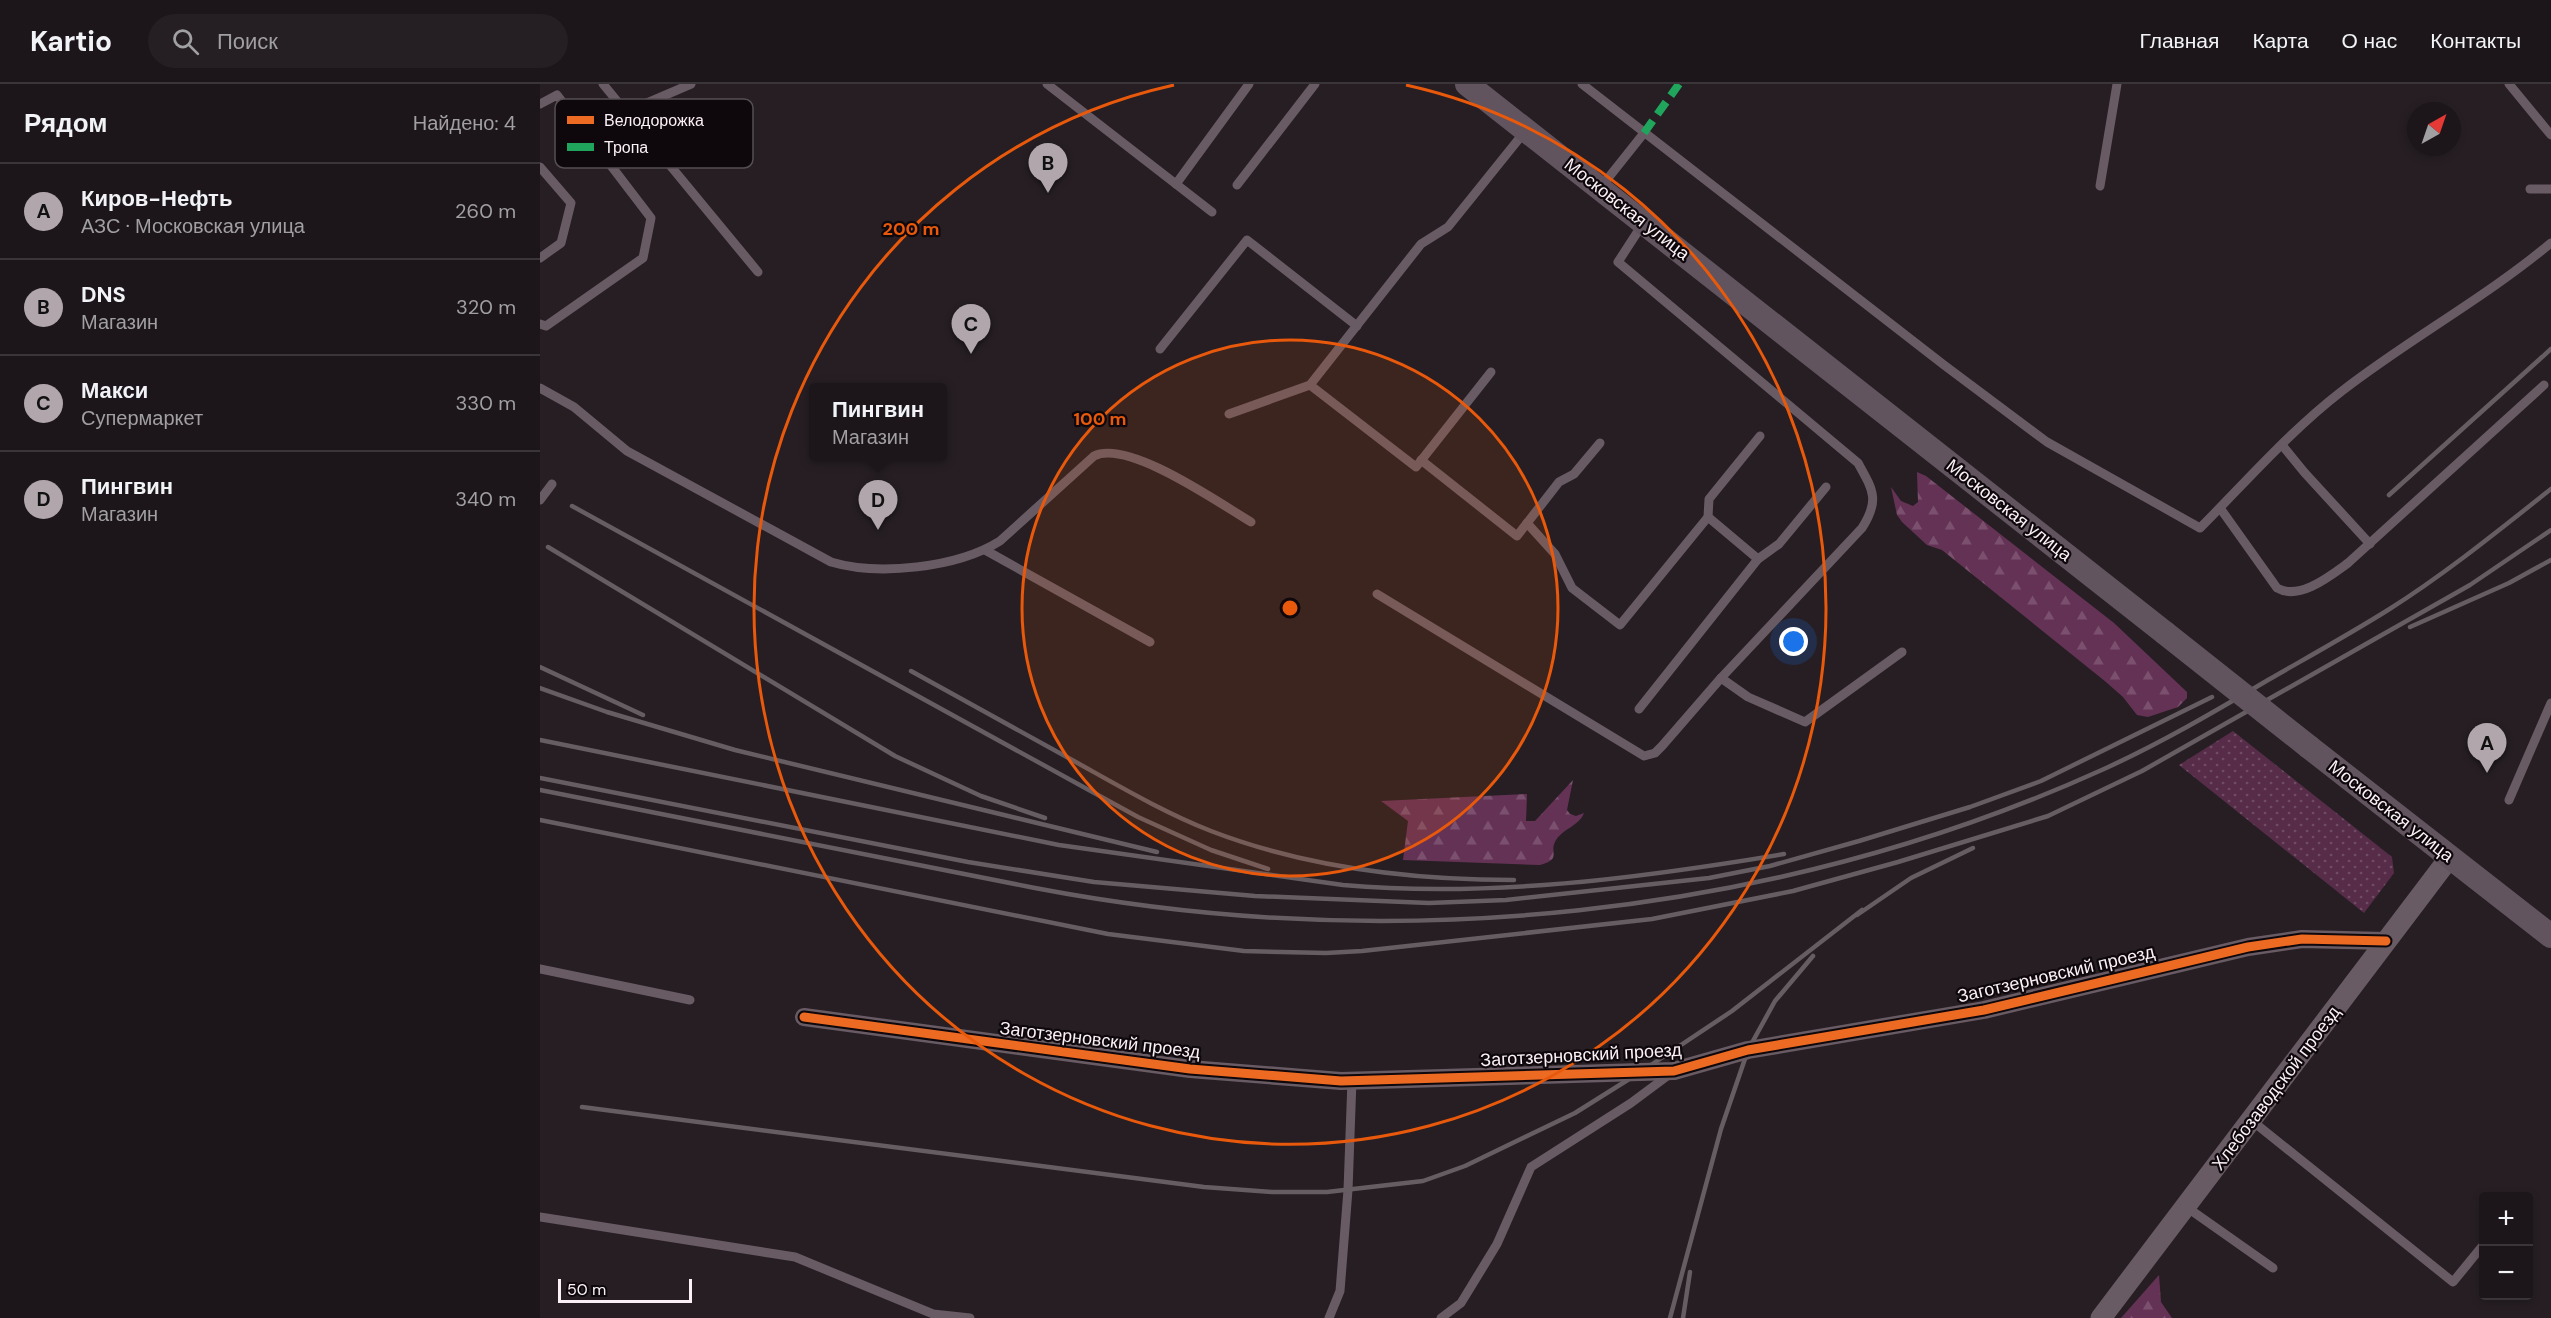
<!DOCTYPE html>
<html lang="ru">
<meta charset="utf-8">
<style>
body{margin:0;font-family:"DM Sans",sans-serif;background:#251f23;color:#f1f3f6}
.controls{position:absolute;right:18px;bottom:18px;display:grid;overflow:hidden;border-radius:6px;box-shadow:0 3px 9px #0003}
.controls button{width:54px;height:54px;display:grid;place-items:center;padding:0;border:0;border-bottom:2px solid #3a3539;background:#1c161a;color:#f1f3f6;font:30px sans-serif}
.compass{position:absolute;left:1867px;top:18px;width:54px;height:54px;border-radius:50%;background:#1c161a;box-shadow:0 3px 9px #0003;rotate:40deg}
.scale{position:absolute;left:18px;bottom:15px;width:134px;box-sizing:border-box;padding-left:6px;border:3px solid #faf0f6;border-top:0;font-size:16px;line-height:21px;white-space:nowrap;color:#faf0f6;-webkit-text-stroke:4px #0e080c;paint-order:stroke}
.you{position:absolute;left:1254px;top:558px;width:21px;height:21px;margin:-15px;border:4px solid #fff;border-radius:50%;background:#1a73e8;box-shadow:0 0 0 9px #1a73e833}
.badge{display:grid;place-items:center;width:39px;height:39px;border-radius:50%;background:#b0a6ac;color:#111;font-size:20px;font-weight:700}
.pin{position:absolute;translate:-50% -50px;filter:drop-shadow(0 2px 3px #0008)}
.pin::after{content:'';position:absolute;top:32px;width:21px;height:18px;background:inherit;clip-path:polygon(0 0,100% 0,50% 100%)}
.popup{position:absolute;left:269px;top:299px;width:138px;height:78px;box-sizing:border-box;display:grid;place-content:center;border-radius:6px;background:#1c161a;filter:drop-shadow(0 2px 4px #0005);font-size:20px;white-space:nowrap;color:#a09fa2}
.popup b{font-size:22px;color:#f1f3f6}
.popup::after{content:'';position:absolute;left:50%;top:100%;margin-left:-12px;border:12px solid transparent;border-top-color:#1c161a}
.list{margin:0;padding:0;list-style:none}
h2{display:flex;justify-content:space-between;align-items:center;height:78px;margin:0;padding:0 24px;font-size:26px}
h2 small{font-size:20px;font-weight:400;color:#a09fa2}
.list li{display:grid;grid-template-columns:39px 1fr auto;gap:18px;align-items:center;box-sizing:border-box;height:96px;padding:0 24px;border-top:2px solid #3a3539}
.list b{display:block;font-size:22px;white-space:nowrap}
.list p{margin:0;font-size:20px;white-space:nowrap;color:#a09fa2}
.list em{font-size:20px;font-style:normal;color:#a09fa2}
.icon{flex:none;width:33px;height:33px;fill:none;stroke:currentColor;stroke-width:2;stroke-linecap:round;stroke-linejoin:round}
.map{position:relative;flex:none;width:2011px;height:1234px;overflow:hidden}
header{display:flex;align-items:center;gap:36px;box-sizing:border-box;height:84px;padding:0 30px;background:#1c161a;border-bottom:2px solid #3a3539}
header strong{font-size:28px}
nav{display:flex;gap:33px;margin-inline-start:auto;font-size:21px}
.search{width:420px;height:54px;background:#251f23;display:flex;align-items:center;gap:15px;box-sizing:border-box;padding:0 21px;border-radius:33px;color:#a09fa2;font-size:22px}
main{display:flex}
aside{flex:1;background:#1c161a}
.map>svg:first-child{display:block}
.grass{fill:url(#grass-dots)}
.forest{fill:url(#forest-firs)}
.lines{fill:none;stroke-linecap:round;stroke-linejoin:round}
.service{stroke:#695b64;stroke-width:9}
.minor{stroke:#695b64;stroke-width:18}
.tertiary{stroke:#695b64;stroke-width:21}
.secondary{stroke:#62545e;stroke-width:24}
.rail{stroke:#665d63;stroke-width:4.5}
.secondary-bridge{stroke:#62545e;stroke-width:24}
.quiet{stroke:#20a55d;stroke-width:8;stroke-dasharray:15 8;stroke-linecap:butt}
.cycleway-casing{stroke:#0e080c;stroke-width:13}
.cycleway{stroke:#ed6a23;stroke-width:9}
.ring{fill:none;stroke:#e8590c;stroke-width:3}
.labels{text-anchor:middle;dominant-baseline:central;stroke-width:4.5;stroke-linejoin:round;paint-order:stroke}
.street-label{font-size:18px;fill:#faf0f6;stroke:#0e080c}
.key{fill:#0e080c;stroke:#554e52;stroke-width:1.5}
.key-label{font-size:16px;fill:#faf0f6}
.centre{fill:#e8590c;stroke:#0e080c;stroke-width:3}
.ring-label{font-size:18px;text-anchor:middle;font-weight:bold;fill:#e8590c;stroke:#0e080c;stroke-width:4.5;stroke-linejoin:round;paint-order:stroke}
</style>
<header>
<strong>Kartio</strong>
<div class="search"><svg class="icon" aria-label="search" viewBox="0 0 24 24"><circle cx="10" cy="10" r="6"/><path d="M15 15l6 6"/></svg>Поиск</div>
<nav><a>Главная</a><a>Карта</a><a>О нас</a><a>Контакты</a></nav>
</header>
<main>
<aside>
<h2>Рядом<small>Найдено: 4</small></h2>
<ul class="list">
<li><span class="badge">A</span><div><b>Киров-Нефть</b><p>АЗС · Московская улица</p></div><em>260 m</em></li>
<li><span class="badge">B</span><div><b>DNS</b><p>Магазин</p></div><em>320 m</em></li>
<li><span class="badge">C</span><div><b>Макси</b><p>Супермаркет</p></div><em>330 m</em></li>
<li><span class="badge">D</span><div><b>Пингвин</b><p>Магазин</p></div><em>340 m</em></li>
</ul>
</aside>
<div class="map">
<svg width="2011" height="1234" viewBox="0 0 2011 1234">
<defs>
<pattern id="grass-dots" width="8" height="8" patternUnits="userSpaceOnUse" patternTransform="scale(1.5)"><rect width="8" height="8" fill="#562c49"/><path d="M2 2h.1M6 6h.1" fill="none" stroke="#6f4b64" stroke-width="1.8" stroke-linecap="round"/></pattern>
<pattern id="forest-firs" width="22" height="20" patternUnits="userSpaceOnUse" patternTransform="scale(1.5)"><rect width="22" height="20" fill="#643255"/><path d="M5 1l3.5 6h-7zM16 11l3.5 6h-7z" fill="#7b506e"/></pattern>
</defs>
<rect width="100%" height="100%" fill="#261e23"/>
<polygon class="grass" points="1693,647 1852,773 1854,789 1824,829 1639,681"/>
<g class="forest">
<polygon points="1377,388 1386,392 1574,539 1647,608 1647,614 1638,623 1608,633 1597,631 1583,613 1566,598 1402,466 1387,461 1362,438 1357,431 1351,403 1361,417 1373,422 1378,418"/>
<path d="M1033,696L1027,726L1030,730L1036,732L1044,729C1039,742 1024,744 1016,756C1008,768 1023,775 1000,781L863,776L868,737L841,717L987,710L986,737H995Z"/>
<polygon points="1619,1191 1621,1218 1632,1234 1581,1234"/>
</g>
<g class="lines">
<g class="service">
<polyline points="63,0 86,28 151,0"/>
<polyline points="507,0 672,128"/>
<path d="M1042,0L1404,281L1507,358L1660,444C1706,398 1750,347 1802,307C1869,255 1945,214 2011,159"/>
<polyline points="1969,0 2011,51"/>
<polyline points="0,20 17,11 111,134 103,174 6,242 0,240"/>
<polyline points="86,28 218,188"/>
<polyline points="0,83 31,119 21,159 0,174"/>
<polyline points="636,100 709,0"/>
<polyline points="697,101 775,0"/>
<polyline points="1560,102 1577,0"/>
<polyline points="1061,103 1104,49"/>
<polyline points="1990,105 2011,105"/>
<polyline points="620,265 707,156 817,242"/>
<polyline points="770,301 876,383 951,288"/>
<path d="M0,304L34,323L87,367L291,478C338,492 417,484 460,457L554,372C588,355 679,419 711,438"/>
<polyline points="689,330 770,301 881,160 908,143 986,46"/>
<polyline points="1742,361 1764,388 1830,460"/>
<polyline points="881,376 977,452 1019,398 1034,390 1060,359"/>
<polyline points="0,416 12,400"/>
<path d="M1680,424L1737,504C1759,517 1790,492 1808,479L2004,301"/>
<polyline points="987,439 1015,470 1032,504 1080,541 1168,433 1169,415 1220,352"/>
<polyline points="445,466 610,558"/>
<polyline points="1218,475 1239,460 1286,403"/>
<path d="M837,510L1104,672L1115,669L1122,662L1181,594L1322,444C1340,416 1333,406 1318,379L1078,178L1102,141"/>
<polyline points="1181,594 1208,613 1265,638 1362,568"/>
<polyline points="1099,625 1218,475 1168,433"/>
<polyline points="1969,716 2011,619"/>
<polyline points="0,885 150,916"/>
<polyline points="1711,1036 1913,1198 1944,1160"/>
<polyline points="1645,1122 1733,1184"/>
<polyline points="0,1133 255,1173 393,1230 430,1234"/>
<polyline points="789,1234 800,1207 808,1106 812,996"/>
<polyline points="901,1234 921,1219 957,1160 991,1083 1091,1019 1130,990"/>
</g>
<polyline class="minor" points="264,933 650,985 801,997 1134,987 1208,966 1444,926 1708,863 1762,855 1846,857"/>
<polyline class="tertiary" points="1561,1234 1910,773"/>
<g class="secondary">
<polyline points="927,0 1625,549"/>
<polyline points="1769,663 2011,852"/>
</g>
<g class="rail">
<polyline points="1849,411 2011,265"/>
<polyline points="32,422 598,733 671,766 728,785"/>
<polyline points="8,463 355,672 441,712 505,734"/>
<polyline points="1870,543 1969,499 2011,476"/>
<polyline points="0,583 103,631"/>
<path d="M371,587C425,617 479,647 534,677C579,702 623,728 671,747C767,784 872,796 974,796"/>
<polyline points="0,604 67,628 195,666 617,768"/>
<path d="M0,656L519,761L803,801C949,814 1100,794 1244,770"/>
<polyline points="0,694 428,778 554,798 715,812 889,819 966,816 1169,794 1230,782 1319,757 1430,723 1501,697 1672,613"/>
<path d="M0,706L495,804C851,872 1233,835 1564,685C1621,659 1674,628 1728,596C1768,573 1808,551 1848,526C1905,490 1958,447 2011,405"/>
<polyline points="0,736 568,850 704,867 786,869 822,867 1112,835 1253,807 1358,778 1508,732 1602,687 1930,501 2011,446"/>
<polyline points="1317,831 1371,794 1433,764"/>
<polyline points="42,1023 664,1103 732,1108 787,1108 883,1097 925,1082 1035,1029 1102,987 1192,927 1322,826"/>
<polyline points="1130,1234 1181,1045 1208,966 1235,917 1273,872"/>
<polyline points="1143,1234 1150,1188"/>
</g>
<polyline class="secondary-bridge" points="1625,549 1769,663"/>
<polyline class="quiet" points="1104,49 1139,0"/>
<g class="cycleway-casing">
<polyline id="cycleway" points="264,933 650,985 801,997 1134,987 1208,966 1444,926 1708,863 1762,855 1846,857"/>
</g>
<use href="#cycleway" class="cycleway"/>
</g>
<circle cx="750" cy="524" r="268" fill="#e8590c" fill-opacity=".12"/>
<g class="ring">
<circle cx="750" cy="524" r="268"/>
<path d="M866 1A536 536 0 1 1 634 1"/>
</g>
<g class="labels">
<g class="street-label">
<text transform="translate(1087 125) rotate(38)">Московская улица</text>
<text transform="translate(1469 426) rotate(38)">Московская улица</text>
<text transform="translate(1851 727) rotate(38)">Московская улица</text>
<text transform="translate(1516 890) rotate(-13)">Заготзерновский проезд</text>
<text transform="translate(560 956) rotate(7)">Заготзерновский проезд</text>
<text transform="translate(1041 971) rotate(-3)">Заготзерновский проезд</text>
<text transform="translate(1736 1004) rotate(-53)">Хлебозаводской проезд</text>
</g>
</g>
<rect x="15" y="15" width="198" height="69" rx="9" class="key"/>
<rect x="27" y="32" width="27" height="8" fill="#ed6a23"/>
<rect x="27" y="59" width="27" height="8" fill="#20a55d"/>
<g class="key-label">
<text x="64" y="42">Велодорожка</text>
<text x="64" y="69">Тропа</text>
</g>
<circle cx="750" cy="524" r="9" class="centre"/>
<g class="ring-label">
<text x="371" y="151">200 m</text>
<text x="560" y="341">100 m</text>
</g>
</svg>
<div class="controls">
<button>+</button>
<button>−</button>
</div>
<svg class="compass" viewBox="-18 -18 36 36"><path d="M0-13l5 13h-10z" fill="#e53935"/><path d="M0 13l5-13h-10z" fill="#a09fa2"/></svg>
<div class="scale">50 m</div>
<div class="you"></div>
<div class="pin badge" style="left:1947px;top:689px">A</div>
<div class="pin badge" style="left:508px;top:109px">B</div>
<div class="pin badge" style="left:431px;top:270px">C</div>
<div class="pin badge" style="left:338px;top:446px">D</div>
<div class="popup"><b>Пингвин</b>Магазин</div>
</div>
</main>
